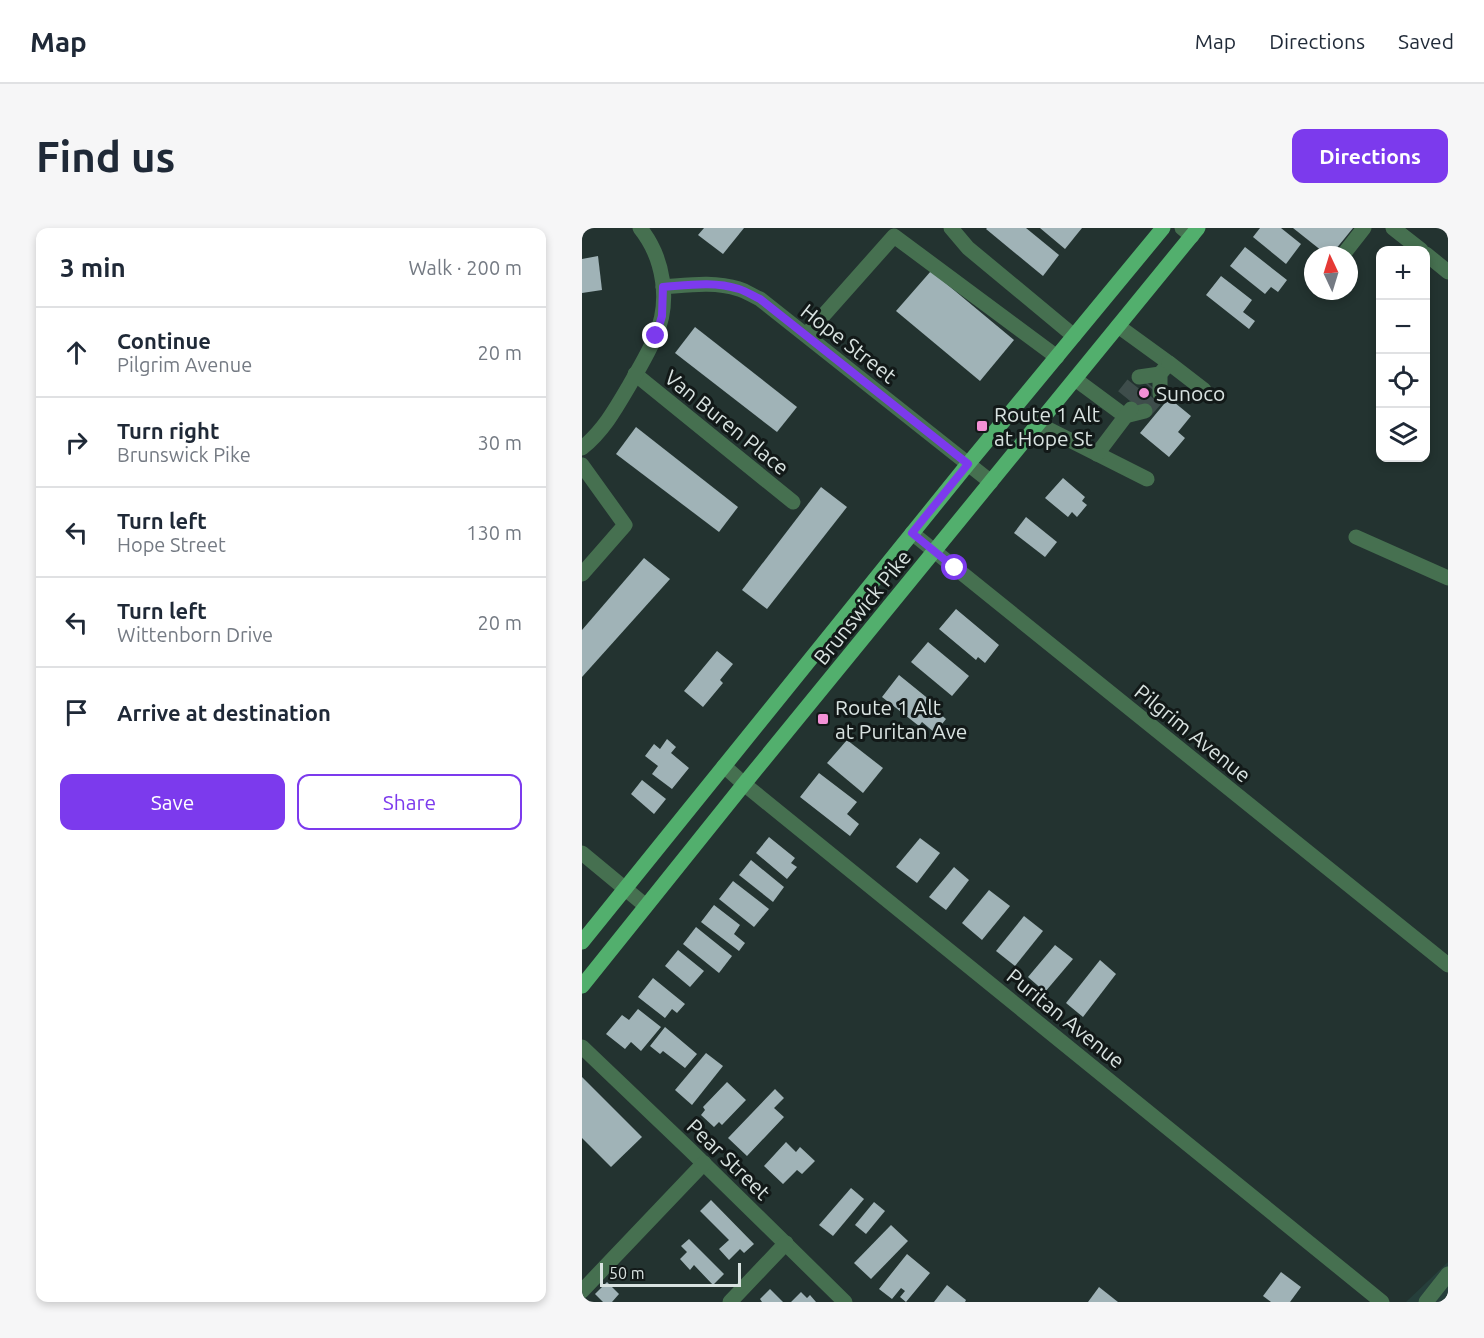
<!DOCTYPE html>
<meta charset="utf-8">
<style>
body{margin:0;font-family:Ubuntu,sans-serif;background:#f6f6f7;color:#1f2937}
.controls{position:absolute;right:18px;top:18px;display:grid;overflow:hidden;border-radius:12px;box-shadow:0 3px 9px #0003}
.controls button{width:54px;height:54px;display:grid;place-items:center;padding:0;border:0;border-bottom:2px solid #e0e1e3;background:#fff;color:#1f2937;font:30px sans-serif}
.compass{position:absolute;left:722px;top:18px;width:54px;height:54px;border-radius:50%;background:#fff;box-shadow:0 3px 9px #0003;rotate:356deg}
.scale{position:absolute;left:18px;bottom:15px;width:141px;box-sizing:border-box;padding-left:6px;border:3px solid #d9e3e1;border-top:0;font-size:16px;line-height:21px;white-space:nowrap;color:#d9e3e1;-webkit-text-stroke:4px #121918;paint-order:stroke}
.stop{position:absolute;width:18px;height:18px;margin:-14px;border:4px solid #7c3aed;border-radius:50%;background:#fff}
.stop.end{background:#7c3aed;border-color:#fff;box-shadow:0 2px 6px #0008}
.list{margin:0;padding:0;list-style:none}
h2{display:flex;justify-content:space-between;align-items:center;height:78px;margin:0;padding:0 24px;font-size:26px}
h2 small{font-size:20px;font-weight:400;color:#747a83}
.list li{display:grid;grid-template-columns:39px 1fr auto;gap:18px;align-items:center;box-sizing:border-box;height:90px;padding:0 24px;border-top:2px solid #e0e1e3}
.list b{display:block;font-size:22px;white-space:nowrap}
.list p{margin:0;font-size:20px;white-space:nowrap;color:#747a83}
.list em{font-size:20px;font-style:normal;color:#747a83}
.actions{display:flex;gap:12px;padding:18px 24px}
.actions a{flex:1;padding:14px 0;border:2px solid #7c3aed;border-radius:12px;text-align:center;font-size:21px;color:#7c3aed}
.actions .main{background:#7c3aed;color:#fff}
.icon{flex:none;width:33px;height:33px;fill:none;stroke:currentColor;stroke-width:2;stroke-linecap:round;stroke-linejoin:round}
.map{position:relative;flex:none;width:866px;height:1074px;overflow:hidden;border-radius:12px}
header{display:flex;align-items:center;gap:36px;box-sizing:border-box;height:84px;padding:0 30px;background:#fff;border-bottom:2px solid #e0e1e3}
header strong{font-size:28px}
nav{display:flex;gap:33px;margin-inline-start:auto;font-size:21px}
.intro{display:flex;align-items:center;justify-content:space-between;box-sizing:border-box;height:144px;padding:0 36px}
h1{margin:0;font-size:42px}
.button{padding:15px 27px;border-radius:12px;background:#7c3aed;color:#fff;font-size:21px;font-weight:700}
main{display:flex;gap:36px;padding:0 36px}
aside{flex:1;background:#fff;border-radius:12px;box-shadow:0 3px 9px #0003}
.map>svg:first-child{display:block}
.built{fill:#263f3b}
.building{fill:#a0b3b7}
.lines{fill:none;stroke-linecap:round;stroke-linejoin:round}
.minor-tunnel{stroke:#3e4d4b;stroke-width:15;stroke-dasharray:15 8;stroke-linecap:butt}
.minor{stroke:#467050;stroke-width:15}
.major{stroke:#52af6d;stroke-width:15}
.route{stroke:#7c3aed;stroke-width:8}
.poi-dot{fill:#f391d6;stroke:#121918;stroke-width:2}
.labels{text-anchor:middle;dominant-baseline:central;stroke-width:6;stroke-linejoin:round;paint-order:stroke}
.street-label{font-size:21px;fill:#d9e3e1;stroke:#121918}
.poi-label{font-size:21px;fill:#d9e3e1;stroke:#121918;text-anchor:start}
</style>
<header>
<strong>Map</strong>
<nav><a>Map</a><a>Directions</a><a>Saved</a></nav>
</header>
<div class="intro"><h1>Find us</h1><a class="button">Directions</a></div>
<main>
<aside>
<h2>3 min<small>Walk · 200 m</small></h2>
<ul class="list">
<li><svg class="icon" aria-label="ahead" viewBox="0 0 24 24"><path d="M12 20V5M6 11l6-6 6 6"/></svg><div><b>Continue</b><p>Pilgrim Avenue</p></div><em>20 m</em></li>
<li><svg class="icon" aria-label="right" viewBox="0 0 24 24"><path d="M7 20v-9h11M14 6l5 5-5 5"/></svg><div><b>Turn right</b><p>Brunswick Pike</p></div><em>30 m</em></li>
<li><svg class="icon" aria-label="left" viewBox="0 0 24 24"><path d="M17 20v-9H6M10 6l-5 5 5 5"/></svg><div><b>Turn left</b><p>Hope Street</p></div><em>130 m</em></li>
<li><svg class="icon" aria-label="left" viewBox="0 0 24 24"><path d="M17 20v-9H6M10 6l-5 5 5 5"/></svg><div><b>Turn left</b><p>Wittenborn Drive</p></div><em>20 m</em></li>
<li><svg class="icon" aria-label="arrive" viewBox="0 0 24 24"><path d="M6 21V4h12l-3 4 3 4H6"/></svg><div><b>Arrive at destination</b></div></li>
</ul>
<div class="actions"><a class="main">Save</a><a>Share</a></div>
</aside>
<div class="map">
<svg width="866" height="1074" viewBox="0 0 866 1074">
<rect width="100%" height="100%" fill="#233330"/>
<polygon class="built" points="866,1034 866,1074 824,1074"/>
<g class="building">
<polygon points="122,0 162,0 141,26 116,7"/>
<polygon points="405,0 444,0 477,27 461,48 404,1"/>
<polygon points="458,0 500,0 483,21"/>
<polygon points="678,0 699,0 719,16 704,36 671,9"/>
<polygon points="711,0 771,0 749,27 745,27"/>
<polygon points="663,19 705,52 696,64 689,59 683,66 648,38"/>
<polygon points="16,28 20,62 0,65 0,31"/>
<polygon points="349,43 432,112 398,153 314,83"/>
<polygon points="639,48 670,72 661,84 673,93 667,101 624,67"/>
<polygon points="113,99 215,179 195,204 93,125"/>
<polygon points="587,170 609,188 596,204 603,210 587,229 558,205"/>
<polygon points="54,199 156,279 137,304 34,226"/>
<polygon points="481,250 503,269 500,273 505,277 495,289 490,284 486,289 463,270"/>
<polygon points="239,259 265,279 185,381 160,362"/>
<polygon points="444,289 475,314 463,329 432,305"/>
<polygon points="62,330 88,351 0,449 0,402"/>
<polygon points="374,381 417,417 403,435 396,429 394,432 357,401"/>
<polygon points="346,414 387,448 370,468 329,434"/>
<polygon points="135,423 151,436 138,452 141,455 121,479 102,463"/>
<polygon points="317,447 354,477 351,480 364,491 353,505 340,494 337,498 300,469"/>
<polygon points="85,511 94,519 89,525 107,540 90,561 70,546 76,538 63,528 72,516 78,521"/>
<polygon points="265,512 301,540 281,565 245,535"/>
<polygon points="237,545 275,574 265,586 277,596 268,608 218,569"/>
<polygon points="60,552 84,571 72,586 49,566"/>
<polygon points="187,609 213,630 209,635 215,639 205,651 174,625"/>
<polygon points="338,610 358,625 335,655 314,639"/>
<polygon points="169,632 202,659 191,674 157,647"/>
<polygon points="372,639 387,652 364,682 347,669"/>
<polygon points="151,653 187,681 172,699 137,671"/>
<polygon points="407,662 428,678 400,712 380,695"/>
<polygon points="132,677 158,697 152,706 163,715 157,723 119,694"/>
<polygon points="442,688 461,703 433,738 414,723"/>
<polygon points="114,699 150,728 137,745 101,716"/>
<polygon points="473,717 491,731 463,764 446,749"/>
<polygon points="96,722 122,743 108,759 83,738"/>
<polygon points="518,732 534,746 501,789 484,775"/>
<polygon points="71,750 103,776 95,785 90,781 83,790 56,769"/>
<polygon points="56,781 79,799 59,823 49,814 43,821 24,806 40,787 47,792"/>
<polygon points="83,799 115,826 103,840 81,823 78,826 68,818"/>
<polygon points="124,825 141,838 110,877 93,862"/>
<polygon points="0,849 60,909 29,939 0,910"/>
<polygon points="145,854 164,872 140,897 137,894 132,899 119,887 123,882 121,879"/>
<polygon points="193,861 202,870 192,880 202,889 165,928 146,910"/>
<polygon points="204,914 214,924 218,919 233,933 220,946 215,942 201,956 182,938"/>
<polygon points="269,960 282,971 251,1008 237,997"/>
<polygon points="129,972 172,1016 162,1025 158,1021 147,1032 137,1021 147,1012 118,983"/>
<polygon points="292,974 303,983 284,1006 273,997"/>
<polygon points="309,997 326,1013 289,1051 272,1035"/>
<polygon points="107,1011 142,1046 131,1057 112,1037 108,1042 98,1031 105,1024 99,1018"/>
<polygon points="325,1026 348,1045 324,1074 318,1069 323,1063 319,1060 310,1071 297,1061"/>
<polygon points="699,1044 719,1059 708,1074 689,1074 681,1068"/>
<polygon points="25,1054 37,1066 30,1074 21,1074 13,1066"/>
<polygon points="365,1057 384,1072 383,1074 352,1074"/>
<polygon points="517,1059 536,1074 506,1074"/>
<polygon points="188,1061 201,1074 180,1074 178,1071"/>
<polygon points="219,1064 225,1070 228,1067 234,1074 209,1074"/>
</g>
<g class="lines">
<g class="minor-tunnel">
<polyline points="542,168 557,149"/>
<polyline points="552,176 568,157"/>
<polyline points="563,183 578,166"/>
</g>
<g class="minor">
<polyline points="369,0 386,20 492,108"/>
<polyline points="600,0 610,8"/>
<polyline points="811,0 839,22"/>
<polyline points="764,23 782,0"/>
<polyline points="844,26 866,44"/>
<path d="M81,59C107,57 132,53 157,61C164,63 171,68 178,71L409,254"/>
<polyline points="536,98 587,135 578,146 578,166"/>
<polyline points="224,107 312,8 475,129"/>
<polyline points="587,135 622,162"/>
<polyline points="53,146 211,274"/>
<polyline points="557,149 578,146"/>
<polyline points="493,151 543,188 563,183"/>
<polyline points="456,196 565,251"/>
<path d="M0,220C21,203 33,182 47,158C56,142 66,126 73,109C89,74 82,30 58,0"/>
<polyline points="515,226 549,181"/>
<polyline points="0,237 43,297 0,346"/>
<polyline points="330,305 866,737"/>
<polyline points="774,309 866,350"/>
<polyline points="142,538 162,556 800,1074"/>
<polyline points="0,625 64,678"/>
<polyline points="0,819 107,921 263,1074"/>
<polyline points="0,1063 122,935"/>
<polyline points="148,1074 204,1015"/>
<polyline points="844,1074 866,1046"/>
</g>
<g class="major">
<polyline points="0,714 386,236 581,0"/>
<polyline points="0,758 162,556 616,0"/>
</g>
</g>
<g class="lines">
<path class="route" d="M74,108L80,88L81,59C107,57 132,53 157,61C164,63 171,68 178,71L386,236L330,305L373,340"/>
</g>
<g class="poi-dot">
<circle cx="562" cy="165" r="6"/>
<rect x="394" y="192" width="12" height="12" rx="3"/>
<rect x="235" y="485" width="12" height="12" rx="3"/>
</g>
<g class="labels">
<g class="street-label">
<text transform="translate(267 115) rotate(38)">Hope Street</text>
<text transform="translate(145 194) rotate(39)">Van Buren Place</text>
<text transform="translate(280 379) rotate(-51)">Brunswick Pike</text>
<text transform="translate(611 505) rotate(39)">Pilgrim Avenue</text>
<text transform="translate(484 790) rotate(39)">Puritan Avenue</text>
<text transform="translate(147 931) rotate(44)">Pear Street</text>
</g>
<g class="poi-label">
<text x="574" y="165">Sunoco</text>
<text x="412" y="186">Route 1 Alt<tspan x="412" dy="24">at Hope St</tspan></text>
<text x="253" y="479">Route 1 Alt<tspan x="253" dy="24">at Puritan Ave</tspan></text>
</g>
</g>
</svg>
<div class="controls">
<button>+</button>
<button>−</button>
<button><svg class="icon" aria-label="locate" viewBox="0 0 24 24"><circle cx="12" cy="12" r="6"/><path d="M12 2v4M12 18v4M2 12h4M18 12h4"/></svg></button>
<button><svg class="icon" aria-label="layers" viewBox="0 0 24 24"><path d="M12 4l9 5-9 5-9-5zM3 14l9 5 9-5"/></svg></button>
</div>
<svg class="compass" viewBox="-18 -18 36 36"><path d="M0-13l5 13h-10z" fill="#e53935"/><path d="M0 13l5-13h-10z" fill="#747a83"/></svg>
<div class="scale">50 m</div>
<div class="stop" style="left:373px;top:340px"></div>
<div class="stop end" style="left:74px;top:108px"></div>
</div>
</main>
